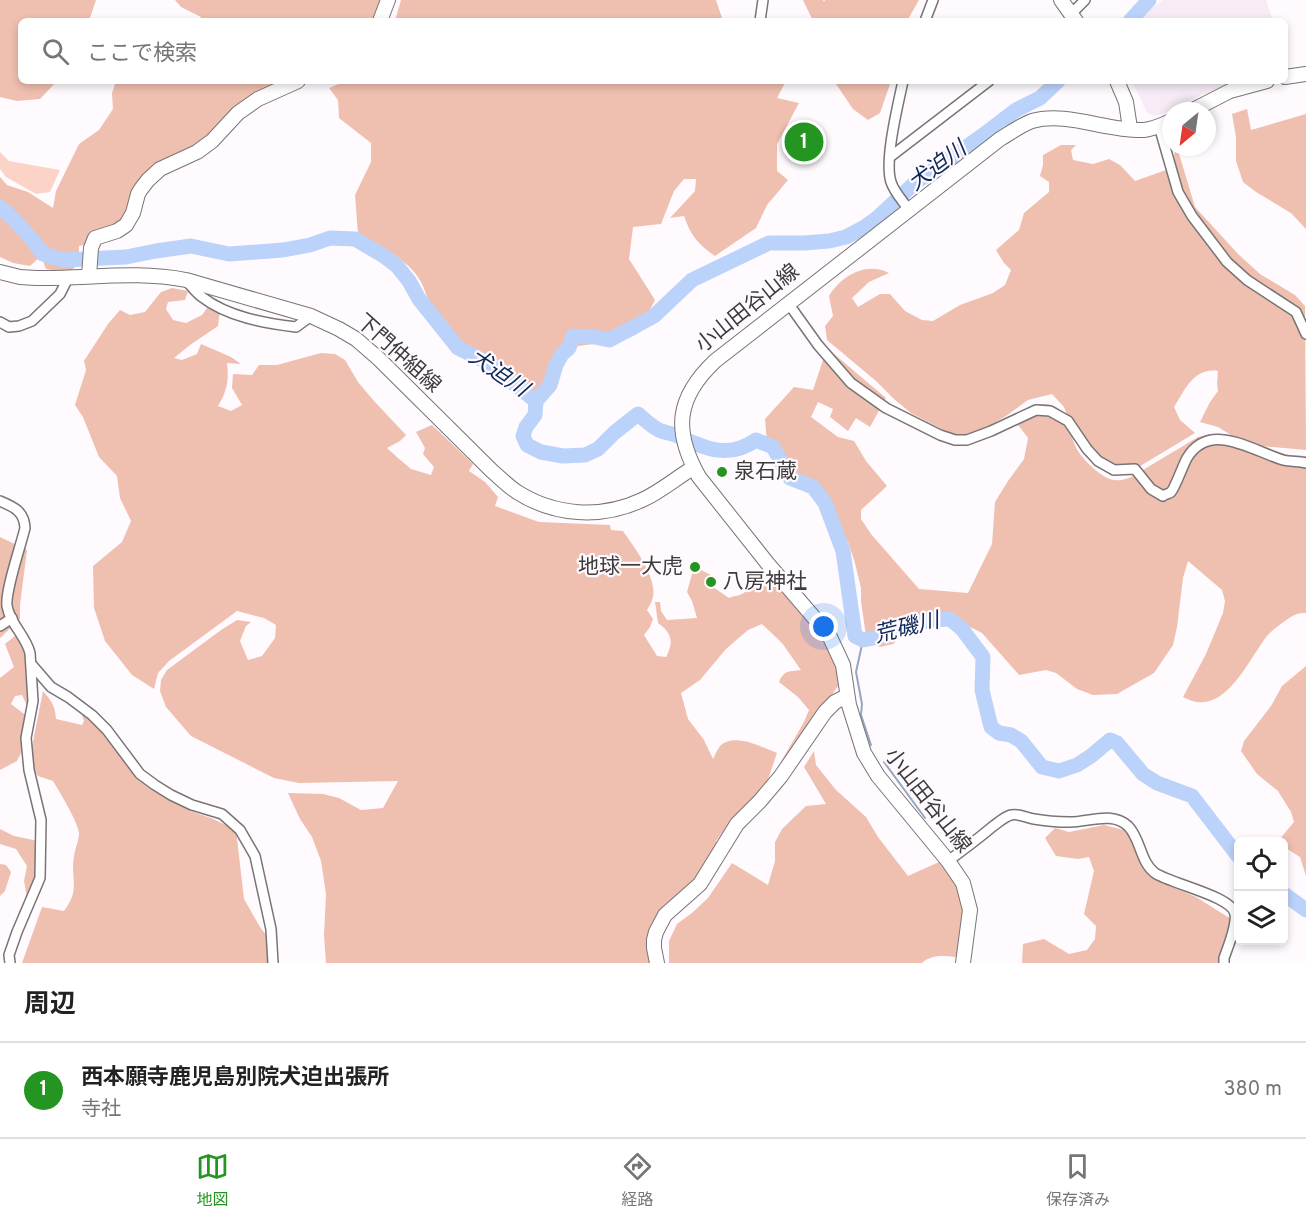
<!DOCTYPE html>
<html lang="ja">
<meta charset="utf-8">
<style>
body{margin:0;font-family:Overpass,"Noto Sans JP",sans-serif;background:#f2f2f2;color:#222}
.controls{position:absolute;right:18px;bottom:18px;display:grid;overflow:hidden;border-radius:9px;box-shadow:0 3px 9px #0003}
.controls button{width:54px;height:54px;display:grid;place-items:center;padding:0;border:0;border-bottom:2px solid #e0e0e0;background:#fff;color:#222;font:30px sans-serif}
.compass{position:absolute;left:1162px;top:102px;width:54px;height:54px;border-radius:50%;background:#fff;box-shadow:0 3px 9px #0003;rotate:209deg}
.you{position:absolute;left:824px;top:627px;width:21px;height:21px;margin:-15px;border:4px solid #fff;border-radius:50%;background:#1a73e8;box-shadow:0 0 0 9px #1a73e833}
.badge{display:grid;place-items:center;width:39px;height:39px;border-radius:50%;background:#259521;color:#fff;font-size:20px;font-weight:700}
.pin{position:absolute;translate:-50% -50%;border:3px solid #fff;box-shadow:0 2px 6px #0006}
.list{margin:0;padding:0;list-style:none}
h2{display:flex;justify-content:space-between;align-items:center;height:78px;margin:0;padding:0 24px;font-size:26px}
h2 small{font-size:20px;font-weight:400;color:#767676}
.list li{display:grid;grid-template-columns:39px 1fr auto;gap:18px;align-items:center;box-sizing:border-box;height:96px;padding:0 24px;border-top:2px solid #e0e0e0}
.list b{display:block;font-size:22px;white-space:nowrap}
.list p{margin:0;font-size:20px;white-space:nowrap;color:#767676}
.list em{font-size:20px;font-style:normal;color:#767676}
.icon{flex:none;width:33px;height:33px;fill:none;stroke:currentColor;stroke-width:2;stroke-linecap:round;stroke-linejoin:round}
.map{position:relative;flex:none;width:1306px;height:963px;overflow:hidden}
.search{position:absolute;background:#fff;box-shadow:0 3px 9px #0003;left:18px;right:18px;top:18px;height:66px;display:flex;align-items:center;gap:15px;box-sizing:border-box;padding:0 21px;border-radius:9px;color:#767676;font-size:22px}
.sheet{height:174px;background:#fff}
nav{display:flex;justify-content:space-around;align-items:center;box-sizing:border-box;height:84px;border-top:2px solid #e0e0e0;background:#fff;font-size:16px;color:#767676}
nav a{display:grid;justify-items:center;gap:3px}
nav .on{color:#259521}
.map>svg:first-child{display:block}
.built{fill:#f7ecf6}
.green{fill:#fcd4c7}
.forest{fill:#efbfaf}
.lines{fill:none;stroke-linecap:round;stroke-linejoin:round}
.stream{stroke:#95a6c1;stroke-width:2}
.river{stroke:#bbd3fa;stroke-width:15}
.street-casing{stroke:#787477;stroke-width:12}
.secondary-casing{stroke:#787477;stroke-width:16}
.street{stroke:#fff;stroke-width:9}
.secondary{stroke:#fff;stroke-width:14}
.poi-dot{fill:#259521;stroke:#fffafe;stroke-width:2}
.labels{text-anchor:middle;dominant-baseline:central;stroke-width:4.5;stroke-linejoin:round;paint-order:stroke}
.street-label{font-size:21px;fill:#3d3c3d;stroke:#fffafe}
.poi-label{font-size:21px;fill:#3d3c3d;stroke:#fffafe;text-anchor:start}
.water-label{font-size:22px;font-style:italic;fill:#0d2957;stroke:#fffafe}
</style>
<div class="map">
<svg width="1306" height="963" viewBox="0 0 1306 963">
<rect width="100%" height="100%" fill="#fffafe"/>
<g class="built">
<polygon points="1163,0 1266,0 1273,21 1140,21 1152,8"/>
<polygon points="1132,81 1251,81 1217,89 1178,105 1163,114 1154,116 1147,113"/>
</g>
<polygon class="green" points="0,152 9,161 60,170 50,192 36,194 6,177 0,169"/>
<g class="forest">
<polygon points="0,0 96,0 89,21 21,21 21,81 57,81 40,99 17,101 0,97"/>
<polygon points="175,0 388,0 384,21 198,21 201,17 181,7"/>
<polygon points="401,0 716,0 723,21 395,21"/>
<polygon points="803,0 823,0 824,2 825,0 919,0 907,21 813,21"/>
<polygon points="116,81 306,81 287,87 231,120 154,176 135,217 96,242 79,246 79,264 68,273 46,269 41,256 30,266 13,263 0,257 0,177 7,185 28,192 53,208 56,191 79,144 99,130 113,109 112,93"/>
<path d="M346,81H786L777,98L799,103L777,144V171L788,180L767,205L756,228L715,256C698,244 691,236 684,216L670,218L695,191L696,179H684L674,191L661,224L633,227L629,259L655,300L638,333L623,340L578,346L560,364L553,390L545,397H534C520,381 501,365 480,357C473,354 465,353 457,351L451,328L435,326C431,311 428,296 421,282C410,261 379,244 358,234L355,195L371,162V143L339,118L338,100L329,88Z"/>
<polygon points="834,81 891,81 880,113 868,120 853,109"/>
<polygon points="1247,109 1251,130 1306,114 1306,229 1291,213 1256,192 1243,182 1236,161 1236,137 1232,114"/>
<path d="M1061,145H1076L1071,150L1073,160L1093,164L1109,159L1120,165L1135,181L1166,170L1174,159L1175,147H1177L1195,207L1238,254L1260,274L1295,295L1305,306L1306,450L1261,446L1231,435L1218,427L1200,422L1210,402L1218,391L1217,383L1218,371C1194,367 1185,390 1174,407L1180,420L1195,433L1127,474L1112,476L1099,468L1082,452L1064,407L1052,394L1028,400L1006,416L985,428L964,435L951,434L911,413L894,399L876,381L827,340L825,326L833,316L829,296C841,276 866,261 889,273L869,282L852,298L858,307L880,294H890L905,311L922,320L933,321L960,305L993,293L1005,285L1011,270L1004,263L996,250L1019,230L1024,213L1049,192V182L1040,176L1043,165V155Z"/>
<path d="M172,288L188,291L185,300L168,302L166,309L173,320L186,323L202,315L207,308L220,310L218,326L190,345L174,358L182,360L197,354L201,344L231,357L241,364L227,363C229,381 227,391 218,406L231,411L242,405L232,388L233,374L252,375L259,365H277L321,353L335,354L345,360L358,382L374,401L406,435L400,441L387,448L398,458L411,469L431,475L434,467L423,454L425,448L416,432L432,425L473,464L469,471L485,482L498,497L495,506L539,522L610,525L611,530L623,531C634,547 657,577 653,597C652,602 649,606 647,610L653,619L650,627L644,635L657,656L666,657C674,642 672,633 658,623L655,602H660L661,611L667,620L697,618L692,601L687,592L692,574L699,569L713,576V587L729,598C733,596 738,596 742,594C751,590 756,581 766,580C783,579 827,638 834,654C838,662 840,677 838,686L778,775L782,760L804,722L809,710L798,697L779,682C785,669 789,672 801,670L782,643L762,624L748,630L726,649L700,680L681,693L688,719L704,740L713,759C715,755 717,750 720,746C735,732 761,747 777,753L759,806L738,828L725,829L716,841L725,853L671,915L660,935L659,963H326L324,935L326,894L321,861L312,837L300,819L288,793L323,794L339,798L361,810L383,808L398,781L299,783L274,778L191,736L166,707L160,691L161,680L167,670L221,630L237,620L251,622L246,626L240,641L248,660L262,656L275,638L276,625L264,618L237,611L169,661L158,673L154,689L132,675L105,641L94,608L93,566L122,542L131,521L120,498L117,476L99,457L83,417L75,405L86,370L84,361L108,324L120,310L130,315L145,312L161,292Z"/>
<path d="M827,348L886,398L870,427L856,418L848,431L830,417L833,409L818,402L811,417L838,437L854,441L866,461L887,486L861,510V519L871,534L919,589L968,593L992,544L995,502L1008,481L1024,459L1028,438L1016,422L1035,404C1043,404 1051,403 1058,408C1068,416 1071,440 1078,451C1084,461 1103,479 1114,480C1121,481 1127,479 1133,476L1198,437L1210,434L1223,436L1263,450L1290,455L1306,456V613C1303,613 1299,613 1297,614C1289,617 1272,630 1267,636C1247,661 1224,720 1183,697L1206,654L1223,613L1225,601L1222,590L1188,561L1183,578L1177,627L1173,645L1154,673L1117,694L1093,695L1077,689L1056,673L1046,670L1019,675L982,633L964,624H923L911,627L893,644L880,647L873,644L866,636L861,601V588L855,563L848,542L829,512L809,488L780,464L767,443L765,419L794,387L813,390Z"/>
<polygon points="0,537 27,550 20,605 20,619 0,638"/>
<polygon points="21,631 36,670 36,688 32,716 22,695 15,696 11,704 28,717 28,739 17,761 0,770 0,678 14,667 5,644"/>
<polygon points="1306,666 1306,876 1300,857 1284,847 1284,842 1278,841 1294,822 1291,812 1278,791 1257,774 1241,751 1244,741 1271,706 1282,686"/>
<path d="M43,691C52,702 55,705 56,719L82,725L84,721L81,712L88,715L133,763L173,800L190,811L211,818L236,830L244,899L260,927L273,944L276,963H22L42,907L64,911C81,889 70,880 74,856C75,849 79,840 79,833C78,822 59,791 53,781L38,776L29,762Z"/>
<path d="M814,751L816,765L836,790L866,817L878,837L908,876L939,862L955,884L974,918L968,959C952,957 934,952 922,963H669V941L677,924L692,913L708,898L732,863L768,885L775,861V842L782,829L806,806L826,804L804,767Z"/>
<polygon points="1104,825 1124,830 1159,871 1163,883 1196,897 1234,921 1236,937 1219,963 1022,963 1023,944 1044,939 1069,954 1087,950 1095,939 1096,926 1084,914 1094,871 1089,857 1078,859 1056,856 1045,838 1055,828 1069,832"/>
<polygon points="0,829 14,836 43,842 44,880 41,891 30,914 24,881 27,866 16,849 0,844"/>
<polygon points="0,864 6,865 11,872 5,891 0,896"/>
</g>
<g class="lines">
<g class="stream">
<polyline points="863,640 856,672 862,704 861,715 871,745"/>
<polyline points="884,762 925,818"/>
<polyline points="1299,906 1306,916"/>
</g>
<g class="river">
<polyline points="1130,21 1149,0"/>
<path d="M0,207C17,221 30,236 43,254L63,260L126,257L156,251L191,246L229,254L283,250L310,245L330,238L355,239L384,256L397,266L409,281L419,299L458,348L485,361L536,401"/>
<path d="M536,401L535,415L526,427L523,436L527,445L541,452L563,456L585,455L598,449L614,433L638,414C645,420 653,428 661,431C668,433 674,434 680,437C707,449 729,459 756,440L773,447L790,478L813,487L825,503L843,551L855,636L863,640L878,637L900,627L932,620L950,619L962,629L983,657L982,690L991,727L999,733L1011,735L1021,741L1042,767L1059,771L1077,765L1091,756L1110,740L1117,743L1143,774L1157,783L1192,796L1238,856"/>
<polyline points="536,401 550,385 556,365 562,354 569,348 573,336 595,337 609,340 634,327 654,316 692,280 769,243 804,243 829,241 846,237 863,228 877,218 916,182 982,136 1016,110 1040,98 1058,81"/>
<polyline points="1284,894 1306,910"/>
</g>
<g class="street-casing">
<g id="street">
<polyline points="1071,14 1085,0"/>
<polyline points="760,21 763,0"/>
<polyline points="925,21 933,0"/>
<path d="M903,81C898,105 884,161 891,182C894,192 903,201 909,210"/>
<polyline points="1159,126 1178,192 1192,216 1227,262 1247,280 1296,312 1306,334"/>
<polyline points="890,157 989,81"/>
<path d="M186,280C191,286 196,293 202,297C228,317 264,323 296,327L311,316"/>
<path d="M788,303L818,345L851,383L886,408L940,435L955,440H967L991,431L1036,410L1050,411L1068,421L1087,449L1098,461L1114,470L1135,469L1151,489L1163,496C1165,494 1169,494 1171,492C1175,488 1183,465 1187,458C1210,420 1253,451 1283,460C1291,462 1299,461 1306,463"/>
<polyline points="0,322 9,327 19,326 32,321 60,294 68,278"/>
<path d="M0,501C14,507 24,511 25,528C21,545 5,591 7,606C10,624 26,636 30,653L33,701L26,738L29,770L41,820L40,878L17,932L9,955L10,963"/>
<polyline points="0,626 12,618"/>
<polyline points="32,665 51,687 68,697 92,715 107,730 140,774 155,785 171,795 192,805 222,814 240,830 255,856 271,929 273,963"/>
<path d="M948,861C963,850 978,839 992,827C998,823 1005,816 1011,815C1018,813 1027,818 1034,819C1045,821 1058,822 1070,822C1089,822 1112,811 1128,826C1141,839 1140,862 1155,873C1171,884 1232,896 1235,914C1237,925 1228,947 1224,958V963"/>
</g>
</g>
<g class="secondary-casing">
<g id="secondary">
<polyline points="1061,0 1076,21"/>
<polyline points="380,21 388,0"/>
<polyline points="1285,77 1306,74"/>
<polyline points="1117,81 1126,102 1130,128"/>
<polyline points="1191,111 1230,91 1267,81"/>
<path d="M0,272L20,277L36,278C86,279 136,270 186,280L311,316L339,329L356,339L379,359L492,471C500,478 508,486 517,492C555,516 601,519 642,500C660,492 676,478 693,468"/>
<polyline points="89,276 91,248 95,238 117,231 126,225 133,213 138,194 141,189 148,180 160,169 197,152 212,141 238,113 258,99 298,81"/>
<polyline points="657,963 654,948 654,940 656,932 665,915 700,884 737,824 760,801 781,776 825,712 835,702 847,696"/>
<path d="M963,963L970,910L963,883L948,861L878,776L864,753L849,705L843,665L829,635L768,564L699,477C673,431 676,398 715,361L1000,139C1010,133 1021,125 1032,121C1067,111 1109,132 1144,130C1154,129 1162,125 1171,121"/>
</g>
</g>
<use href="#street" class="street"/>
<use href="#secondary" class="secondary"/>
</g>
<g class="poi-dot">
<circle cx="722" cy="472" r="6"/>
<circle cx="695" cy="567" r="6"/>
<circle cx="711" cy="582" r="6"/>
</g>
<g class="labels">
<g class="street-label">
<text transform="translate(748 309) rotate(-39)">小山田谷山線</text>
<text transform="translate(398 354) rotate(42)">下門仲組線</text>
<text transform="translate(927 801) rotate(52)">小山田谷山線</text>
</g>
<g class="poi-label">
<text x="734" y="472">泉石蔵</text>
<text x="683" y="567" text-anchor="end">地球一大虎</text>
<text x="723" y="582">八房神社</text>
</g>
<g class="water-label">
<text transform="translate(938 167) rotate(-37)">犬迫川</text>
<text transform="translate(498 374) rotate(34)">犬迫川</text>
<text transform="translate(907 629) rotate(-14)">荒磯川</text>
</g>
</g>
</svg>
<div class="controls">
<button><svg class="icon" aria-label="locate" viewBox="0 0 24 24"><circle cx="12" cy="12" r="6"/><path d="M12 2v4M12 18v4M2 12h4M18 12h4"/></svg></button>
<button><svg class="icon" aria-label="layers" viewBox="0 0 24 24"><path d="M12 4l9 5-9 5-9-5zM3 14l9 5 9-5"/></svg></button>
</div>
<svg class="compass" viewBox="-18 -18 36 36"><path d="M0-13l5 13h-10z" fill="#e53935"/><path d="M0 13l5-13h-10z" fill="#767676"/></svg>
<div class="you"></div>
<div class="pin badge" style="left:804px;top:142px">1</div>
<div class="search"><svg class="icon" aria-label="search" viewBox="0 0 24 24"><circle cx="10" cy="10" r="6"/><path d="M15 15l6 6"/></svg>ここで検索</div>
</div>
<section class="sheet">
<h2>周辺<small></small></h2>
<ul class="list">
<li><span class="badge">1</span><div><b>西本願寺鹿児島別院犬迫出張所</b><p>寺社</p></div><em>380 m</em></li>
</ul>
</section>
<nav>
<a class="on"><svg class="icon" aria-label="map" viewBox="0 0 24 24"><path d="M3 6l6-2 6 2 6-2v14l-6 2-6-2-6 2zM9 4v14M15 6v14"/></svg>地図</a>
<a><svg class="icon" aria-label="directions" viewBox="0 0 24 24"><path d="M12 3l9 9-9 9-9-9zM9 14v-3h6M13 9l2 2-2 2"/></svg>経路</a>
<a><svg class="icon" aria-label="saved" viewBox="0 0 24 24"><path d="M7 4h10v16l-5-4-5 4z"/></svg>保存済み</a>
</nav>
